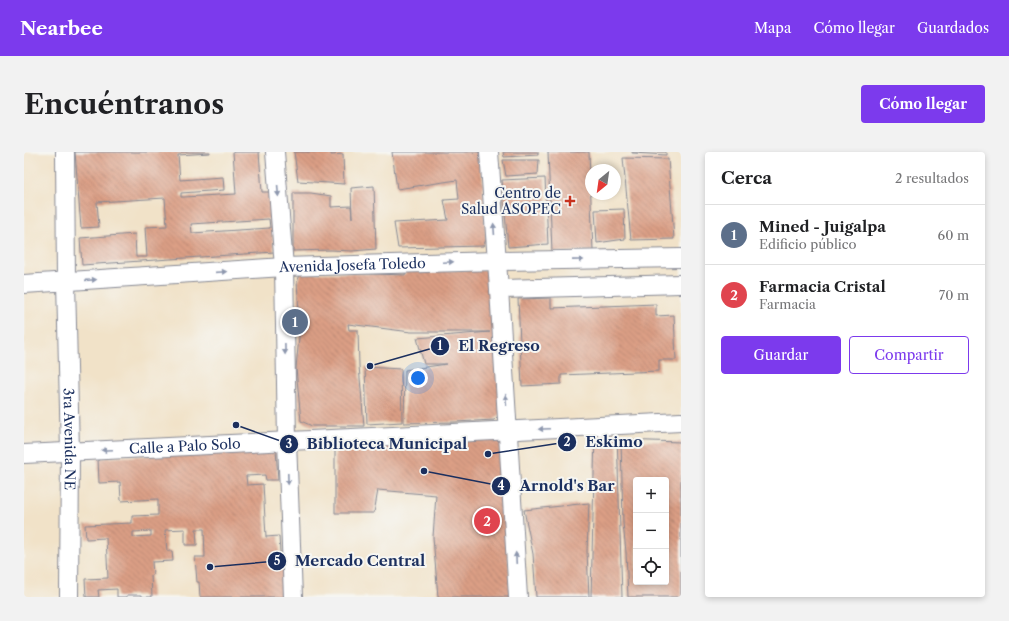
<!DOCTYPE html>
<html lang="es">
<meta charset="utf-8">
<style>
body{margin:0;font-family:"Libre Caslon Text",serif;background:#f2f2f2;color:#202124}
.controls{position:absolute;right:12px;bottom:12px;display:grid;overflow:hidden;border-radius:4px;box-shadow:0 2px 6px #0003}
.controls button{width:36px;height:36px;display:grid;place-items:center;padding:0;border:0;border-bottom:1px solid #e0e0e0;background:#fff;color:#202124;font:20px sans-serif}
.compass{position:absolute;left:561px;top:12px;width:36px;height:36px;border-radius:50%;background:#fff;box-shadow:0 2px 6px #0003;rotate:209deg}
.you{position:absolute;left:394px;top:226px;width:14px;height:14px;margin:-10px;border:3px solid #fff;border-radius:50%;background:#1a73e8;box-shadow:0 0 0 6px #1a73e833}
.badge{display:grid;place-items:center;width:26px;height:26px;border-radius:50%;background:#7c3aed;color:#fff;font-size:13px;font-weight:700}
.pin{position:absolute;translate:-50% -50%;border:2px solid #fff;box-shadow:0 1px 4px #0006}
.list{margin:0;padding:0;list-style:none}
h2{display:flex;justify-content:space-between;align-items:center;height:52px;margin:0;padding:0 16px;font-size:17px}
h2 small{font-size:13px;font-weight:400;color:#757577}
.list li{display:grid;grid-template-columns:26px 1fr auto;gap:12px;align-items:center;box-sizing:border-box;height:60px;padding:0 16px;border-top:1px solid #e0e0e0}
.list b{display:block;font-size:15px;white-space:nowrap}
.list p{margin:0;font-size:13px;white-space:nowrap;color:#757577}
.list em{font-size:13px;font-style:normal;color:#757577}
.actions{display:flex;gap:8px;padding:12px 16px}
.actions a{flex:1;padding:9px 0;border:1px solid #7c3aed;border-radius:4px;text-align:center;font-size:14px;color:#7c3aed}
.actions .main{background:#7c3aed;color:#fff}
.icon{flex:none;width:22px;height:22px;fill:none;stroke:currentColor;stroke-width:2;stroke-linecap:round;stroke-linejoin:round}
.map{position:relative;flex:none;width:657px;height:445px;overflow:hidden;border-radius:4px}
header{display:flex;align-items:center;gap:24px;box-sizing:border-box;height:56px;padding:0 20px;background:#7c3aed;color:#fff}
header strong{font-size:19px}
nav{display:flex;gap:22px;margin-inline-start:auto;font-size:14px}
.intro{display:flex;align-items:center;justify-content:space-between;box-sizing:border-box;height:96px;padding:0 24px}
h1{margin:0;font-size:28px}
.button{padding:10px 18px;border-radius:4px;background:#7c3aed;color:#fff;font-size:14px;font-weight:700}
main{display:flex;gap:24px;padding:0 24px}
aside{flex:1;background:#fff;border-radius:4px;box-shadow:0 2px 6px #0003}
.map>svg:first-child{display:block}
.building{fill:url(#building-back-hatch);fill-rule:evenodd}
.lines{fill:none;stroke-linecap:round;stroke-linejoin:round}
.minor-casing{stroke:#868893;stroke-width:20}
.minor{stroke:#fff;stroke-width:18}
.oneway{fill:#8d97ae}
.poi-dot{fill:#c8321e;stroke:#f6f6f2;stroke-width:1.5}
.labels{text-anchor:middle;dominant-baseline:central;stroke-width:4;stroke-linejoin:round;paint-order:stroke}
.poi-label{font-size:14px;fill:#1b2f5e;stroke:#f6f6f2;text-anchor:end}
.street-label{font-size:14px;fill:#1b2f5e;stroke:#f6f6f2}
.leader{fill:none;stroke:#1b2f5e;stroke-width:1.5}
.callout-dot{fill:#1b2f5e;stroke:#f6f6f2;stroke-width:1.5}
.mark-label{font-size:12px;text-anchor:middle;font-weight:bold;fill:#fff}
.callout-label{font-size:15px;text-anchor:middle;font-weight:bold;fill:#1b2f5e;stroke:#f6f6f2;stroke-width:4;stroke-linejoin:round;paint-order:stroke}
</style>
<header>
<strong>Nearbee</strong>
<nav><a>Mapa</a><a>Cómo llegar</a><a>Guardados</a></nav>
</header>
<div class="intro"><h1>Encuéntranos</h1><a class="button">Cómo llegar</a></div>
<main>
<div class="map">
<svg width="657" height="445" viewBox="0 0 657 445">
<defs>
<pattern id="building-back-hatch" width="6" height="6" patternUnits="userSpaceOnUse"><rect width="6" height="6" fill="#db9f85"/><path d="M-1 5l2 2M0 0l6 6M5-1l2 2" fill="none" stroke="#b18270"/></pattern>
</defs>
<rect width="100%" height="100%" fill="#f6f6f2"/>
<filter id="ink" filterUnits="userSpaceOnUse"><feTurbulence type="fractalNoise" baseFrequency=".025" numOctaves="2"/><feDisplacementMap in="SourceGraphic" scale="8" xChannelSelector="R" yChannelSelector="G"/><feConvolveMatrix kernelMatrix="1 2 1 2 8 2 1 2 1" color-interpolation-filters="sRGB"/></filter>
<filter id="wash" filterUnits="userSpaceOnUse"><feTurbulence type="fractalNoise" baseFrequency=".012" numOctaves="4" result="noise"/><feDisplacementMap in="SourceGraphic" scale="16" xChannelSelector="R" yChannelSelector="G"/><feGaussianBlur stdDeviation="0.9" result="paint"/><feColorMatrix in="noise" values="0 0 0 0 0 0 0 0 0 0 0 0 0 0 0 0 0 1.4 0 .05"/><feComposite in="paint" operator="in"/></filter>
<g filter="url(#wash)">
<rect width="100%" height="100%" fill="#f1e2c8"/>
<g id="blocks">
<g class="building">
<path d="M51,0H186V1L154,3L156,28L199,25L200,38L157,41V45H160L212,42L209,0H235L238,40H246L250,100L58,113L56,86L111,82L112,105H123L121,75L143,74L141,46L73,50L75,75L57,76ZM245,67L246,76L168,81L167,72Z"/>
<polygon points="270,0 307,0 307,3 319,2 320,32 274,29"/>
<polygon points="368,0 455,0 459,29 462,88 459,94 374,96 370,71 424,68 420,48 435,47 433,28 373,37"/>
<polygon points="479,0 514,0 514,3 480,5"/>
<polygon points="524,0 565,0 569,99 528,100"/>
<polygon points="608,0 642,0 642,3 608,1"/>
<polygon points="599,6 644,7 650,87 607,88"/>
<polygon points="479,8 515,8 514,22 482,24"/>
<polygon points="521,26 524,92 484,95 478,28"/>
<polygon points="350,34 352,97 328,99 307,98 269,99 269,41 287,41 307,44 307,55 327,54 328,66 327,36"/>
<polygon points="600,57 601,87 573,91 571,58"/>
<polygon points="382,118 467,118 477,261 470,268 431,270 380,271 381,218 423,212 400,212 393,186 466,180 387,180 324,172 325,178 334,178 335,214 340,274 288,274 277,269 272,216 276,175 273,130 277,121 321,121 381,123"/>
<polygon points="527,146 527,156 632,152 632,164 650,163 652,208 635,208 635,219 537,223 537,232 498,234 494,147"/>
<polygon points="341,215 377,217 378,270 343,272"/>
<polygon points="571,281 593,281 598,445 567,445"/>
<polygon points="478,287 487,445 414,445 409,385 412,343 354,338 350,361 311,361 311,295"/>
<path d="M597,288L657,290V445H604L602,400L599,371ZM612,328H642V430H612Z"/>
<path d="M252,297L254,328H242L241,323L222,324L223,333L239,332L242,385L255,384L256,401H259L262,445H176L175,430H173L171,405H181L180,377H172L173,393H161V377L141,378L143,399H148L149,409L128,410L129,423H127L128,445H118V443H103V445H93V437L74,438L75,445H62L61,427L84,426L82,386L62,387L61,373L108,371V364L134,363V347L97,349L96,330L75,331L74,306ZM127,379V384L109,385V380Z"/>
<polygon points="565,351 563,399 565,445 512,445 509,402 500,358"/>
</g>
</g>
</g>
<g filter="url(#ink)">
<use href="#blocks" fill-opacity="0" stroke="#868893" stroke-width="1"/>
<g class="lines">
<g class="minor-casing">
<g id="minor">
<path id="s1" d="M41,0L42,130L46,300L45,445"/>
<polyline points="251,0 260,115 263,289 269,445"/>
<polyline points="465,0 475,137 494,445"/>
<path id="s2" d="M0,132L260,115L473,109L657,106"/>
<polyline points="475,137 657,132"/>
<path id="s3" d="M0,302L657,270"/>
</g>
</g>
<use href="#minor" class="minor"/>
</g>
<defs><path id="oneway-solid" d="M-6-.8H1V-3.2L6.5 0L1 3.2V.8H-6Z"/></defs>
<g class="oneway">
<use href="#oneway-solid" transform="translate(254 39) rotate(86)"/>
<use href="#oneway-solid" transform="translate(470 77) rotate(-94)"/>
<use href="#oneway-solid" transform="translate(554 108) rotate(-1)"/>
<use href="#oneway-solid" transform="translate(424 110) rotate(-2)"/>
<use href="#oneway-solid" transform="translate(197 120) rotate(-4)"/>
<use href="#oneway-solid" transform="translate(67 128) rotate(-4)"/>
<use href="#oneway-solid" transform="translate(261 197) rotate(89)"/>
<use href="#oneway-solid" transform="translate(482 248) rotate(-94)"/>
<use href="#oneway-solid" transform="translate(520 277) rotate(177)"/>
<use href="#oneway-solid" transform="translate(83 298) rotate(177)"/>
<use href="#oneway-solid" transform="translate(264 327) rotate(88)"/>
<use href="#oneway-solid" transform="translate(492 406) rotate(-93)"/>
</g>
</g>
<path class="poi-dot" d="M544 43h4v4h4v4h-4v4h-4v-4h-4v-4h4z"/>
<g class="labels">
<g class="poi-label">
<text x="537" y="41">Centro de<tspan x="537" dy="16">Salud ASOPEC</tspan></text>
</g>
<g class="street-label">
<text stroke="none"><textPath href="#s2" startOffset="329">Avenida Josefa Toledo</textPath></text>
<text stroke="none"><textPath href="#s1" startOffset="287">3ra Avenida NE</textPath></text>
<text stroke="none"><textPath href="#s3" startOffset="161">Calle a Palo Solo</textPath></text>
</g>
</g>
<path class="leader" d="M346 214L416 194M464 302L543 290M212 273L265 292M400 319L477 334M186 415L253 409"/>
<g class="callout-dot">
<circle cx="346" cy="214" r="4"/>
<circle cx="464" cy="302" r="4"/>
<circle cx="212" cy="273" r="4"/>
<circle cx="400" cy="319" r="4"/>
<circle cx="186" cy="415" r="4"/>
<circle cx="416" cy="194" r="10"/>
<circle cx="543" cy="290" r="10"/>
<circle cx="265" cy="292" r="10"/>
<circle cx="477" cy="334" r="10"/>
<circle cx="253" cy="409" r="10"/>
</g>
<g class="mark-label">
<text x="416" y="198">1</text>
<text x="543" y="294">2</text>
<text x="265" y="296">3</text>
<text x="477" y="338">4</text>
<text x="253" y="413">5</text>
</g>
<g class="callout-label">
<text x="475" y="199">El Regreso</text>
<text x="590" y="295">Eskimo</text>
<text x="363" y="297">Biblioteca Municipal</text>
<text x="543" y="339">Arnold's Bar</text>
<text x="336" y="414">Mercado Central</text>
</g>
</svg>
<div class="controls">
<button>+</button>
<button>−</button>
<button><svg class="icon" aria-label="locate" viewBox="0 0 24 24"><circle cx="12" cy="12" r="6"/><path d="M12 2v4M12 18v4M2 12h4M18 12h4"/></svg></button>
</div>
<svg class="compass" viewBox="-18 -18 36 36"><path d="M0-13l5 13h-10z" fill="#e53935"/><path d="M0 13l5-13h-10z" fill="#757577"/></svg>
<div class="you"></div>
<div class="pin badge" style="left:271px;top:170px;background:#5c6f8a">1</div>
<div class="pin badge" style="left:463px;top:369px;background:#e0444e">2</div>
</div>
<aside>
<h2>Cerca<small>2 resultados</small></h2>
<ul class="list">
<li><span class="badge" style="background:#5c6f8a">1</span><div><b>Mined - Juigalpa</b><p>Edificio público</p></div><em>60 m</em></li>
<li><span class="badge" style="background:#e0444e">2</span><div><b>Farmacia Cristal</b><p>Farmacia</p></div><em>70 m</em></li>
</ul>
<div class="actions"><a class="main">Guardar</a><a>Compartir</a></div>
</aside>
</main>
